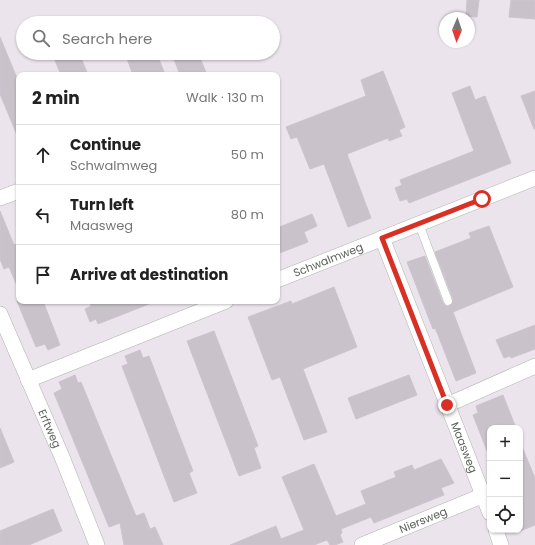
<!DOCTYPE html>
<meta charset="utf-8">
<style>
body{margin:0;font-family:Poppins,sans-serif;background:#f6f6f6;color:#222}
.controls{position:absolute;right:12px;bottom:12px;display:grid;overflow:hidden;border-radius:8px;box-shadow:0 1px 3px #0004}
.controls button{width:36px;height:36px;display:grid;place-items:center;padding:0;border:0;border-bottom:1px solid #e0e0e0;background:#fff;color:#222;font:20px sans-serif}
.compass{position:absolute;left:439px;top:12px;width:36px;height:36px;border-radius:50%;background:#fff;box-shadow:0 1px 3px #0004;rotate:182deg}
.stop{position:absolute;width:12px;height:12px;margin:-9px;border:3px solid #d93025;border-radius:50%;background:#fff}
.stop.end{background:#d93025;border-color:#fff;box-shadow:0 1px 4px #0008}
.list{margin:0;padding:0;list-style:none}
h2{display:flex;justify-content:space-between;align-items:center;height:52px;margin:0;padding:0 16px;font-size:17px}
h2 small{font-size:13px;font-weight:400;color:#767676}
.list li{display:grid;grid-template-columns:26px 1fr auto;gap:12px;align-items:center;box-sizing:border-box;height:60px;padding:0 16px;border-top:1px solid #e0e0e0}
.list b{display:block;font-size:15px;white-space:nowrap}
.list p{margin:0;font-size:13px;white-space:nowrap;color:#767676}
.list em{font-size:13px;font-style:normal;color:#767676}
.icon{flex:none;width:22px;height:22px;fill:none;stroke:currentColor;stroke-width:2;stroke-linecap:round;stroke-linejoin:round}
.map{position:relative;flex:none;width:535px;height:545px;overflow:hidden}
.search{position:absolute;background:#fff;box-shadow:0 1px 3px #0004;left:16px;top:16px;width:264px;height:44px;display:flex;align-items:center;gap:10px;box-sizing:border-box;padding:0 14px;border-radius:22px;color:#767676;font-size:15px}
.panel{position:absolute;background:#fff;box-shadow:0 1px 3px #0004;left:16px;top:72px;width:264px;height:232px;border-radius:8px}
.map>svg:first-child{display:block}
.building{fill:#c9c2ca;stroke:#cec3d0}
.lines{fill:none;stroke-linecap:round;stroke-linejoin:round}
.lane-casing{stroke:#b0b4af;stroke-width:9}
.street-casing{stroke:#b0b4af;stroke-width:16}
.lane{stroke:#fff;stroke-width:8}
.street{stroke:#fff;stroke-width:15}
.route{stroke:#d93025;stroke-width:5}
.labels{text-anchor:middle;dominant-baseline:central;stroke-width:3;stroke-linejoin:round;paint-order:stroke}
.street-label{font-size:11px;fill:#5d625c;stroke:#fff}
</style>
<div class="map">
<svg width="535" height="545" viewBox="0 0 535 545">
<rect width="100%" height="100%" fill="#ece4ec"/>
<g class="building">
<polygon points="467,0 479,0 477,17 466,16"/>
<polygon points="511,0 535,0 535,19 509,17"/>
<polygon points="0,37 19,83 19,140 0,94"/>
<polygon points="52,53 79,53 88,75 61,75"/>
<polygon points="125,53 139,53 142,59 157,54 164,72 157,75 133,75"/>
<polygon points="189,53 198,53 207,75 180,75 174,59"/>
<polygon points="383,71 405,127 399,130 402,136 389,141 388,138 347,154 371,218 348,227 324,164 310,169 297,137 291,139 286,127 366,96 361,80"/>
<polygon points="470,86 475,100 485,96 511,163 409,203 407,199 400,201 395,188 402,185 400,180 474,151 452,93"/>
<polygon points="535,91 535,129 534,129 521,96"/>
<polygon points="0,211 14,245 19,243 19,290 9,267 4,269 0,259"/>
<polygon points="312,214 317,226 304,232 308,242 277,254 277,228"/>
<polygon points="489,226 513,287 453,312 476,373 456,381 438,335 435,328 433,329 407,262 425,256 443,303 447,306 450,306 453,299 435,252 471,238 469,233"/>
<polygon points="334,287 357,347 303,369 327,432 304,440 280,377 272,380 248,317 291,301 292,304"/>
<polygon points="17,301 43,301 60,345 48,350 45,344 36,347"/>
<polygon points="90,301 154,301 154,302 98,324 96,319 90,322 85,309 91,306"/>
<polygon points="535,325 535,349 511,358 510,356 504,358 496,340"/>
<polygon points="214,331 258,446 254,448 261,468 239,476 187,341"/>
<polygon points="140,350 143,358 149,356 193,471 189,473 197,493 174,502 122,366 128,364 125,356"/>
<polygon points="75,375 78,383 81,382 136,516 144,513 150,529 155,527 163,545 124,545 120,523 109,527 54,393 62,389 59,382"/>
<polygon points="409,375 417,395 356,419 348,398"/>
<polygon points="503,395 516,428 490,428 489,456 473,415 478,413 476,406"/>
<polygon points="0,428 14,462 0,468"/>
<polygon points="520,442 535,478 535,525 520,531"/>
<polygon points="441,459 454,483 441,488 444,495 374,523 371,517 341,529 342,533 340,535 343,542 335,545 330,545 327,540 314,545 230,545 276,526 281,539 304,530 282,477 314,464 336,516 366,504 361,491 396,477 394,472 412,465 414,470"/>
<polygon points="53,509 62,531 29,545 0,545 0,531"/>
</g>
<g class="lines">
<g class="lane-casing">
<polyline id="lane" points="419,224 448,301"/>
</g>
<g class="street-casing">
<g id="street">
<polyline points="0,198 19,191"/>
<path id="s1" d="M382,238L490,513"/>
<path id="s2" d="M277,280L535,178"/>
<path id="s3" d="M0,314L62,457L97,545"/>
<polyline points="28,380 226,301"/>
<polyline points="447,405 535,366"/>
<polyline points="496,530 501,545"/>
<path id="s4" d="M362,545L484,495"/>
</g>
</g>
<use href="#lane" class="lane"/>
<use href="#street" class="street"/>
</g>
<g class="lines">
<polyline class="route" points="447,405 382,238 482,199"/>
</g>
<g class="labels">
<g class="street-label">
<text stroke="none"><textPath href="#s2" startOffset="55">Schwalmweg</textPath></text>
<text stroke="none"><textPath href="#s3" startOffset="125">Erftweg</textPath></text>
<text stroke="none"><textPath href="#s1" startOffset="225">Maasweg</textPath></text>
<text stroke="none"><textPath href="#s4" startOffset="66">Niersweg</textPath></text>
</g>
</g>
</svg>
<div class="controls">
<button>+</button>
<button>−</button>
<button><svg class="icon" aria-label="locate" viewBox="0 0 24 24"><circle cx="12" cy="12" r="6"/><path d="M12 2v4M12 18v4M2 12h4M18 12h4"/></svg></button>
</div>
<svg class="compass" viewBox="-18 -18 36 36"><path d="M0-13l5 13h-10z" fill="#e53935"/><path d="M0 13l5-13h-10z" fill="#767676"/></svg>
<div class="stop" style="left:482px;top:199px"></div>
<div class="stop end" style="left:447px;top:405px"></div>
<div class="search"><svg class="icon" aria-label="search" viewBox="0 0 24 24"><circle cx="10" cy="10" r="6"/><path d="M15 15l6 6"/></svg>Search here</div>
<section class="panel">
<h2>2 min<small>Walk · 130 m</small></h2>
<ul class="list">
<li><svg class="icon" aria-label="ahead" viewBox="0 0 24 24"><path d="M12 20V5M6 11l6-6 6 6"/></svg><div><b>Continue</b><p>Schwalmweg</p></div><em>50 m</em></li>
<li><svg class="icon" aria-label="left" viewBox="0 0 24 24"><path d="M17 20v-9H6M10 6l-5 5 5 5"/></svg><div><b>Turn left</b><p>Maasweg</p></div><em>80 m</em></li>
<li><svg class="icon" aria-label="arrive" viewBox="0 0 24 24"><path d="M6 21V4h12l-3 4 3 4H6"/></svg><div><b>Arrive at destination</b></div></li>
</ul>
</section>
</div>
